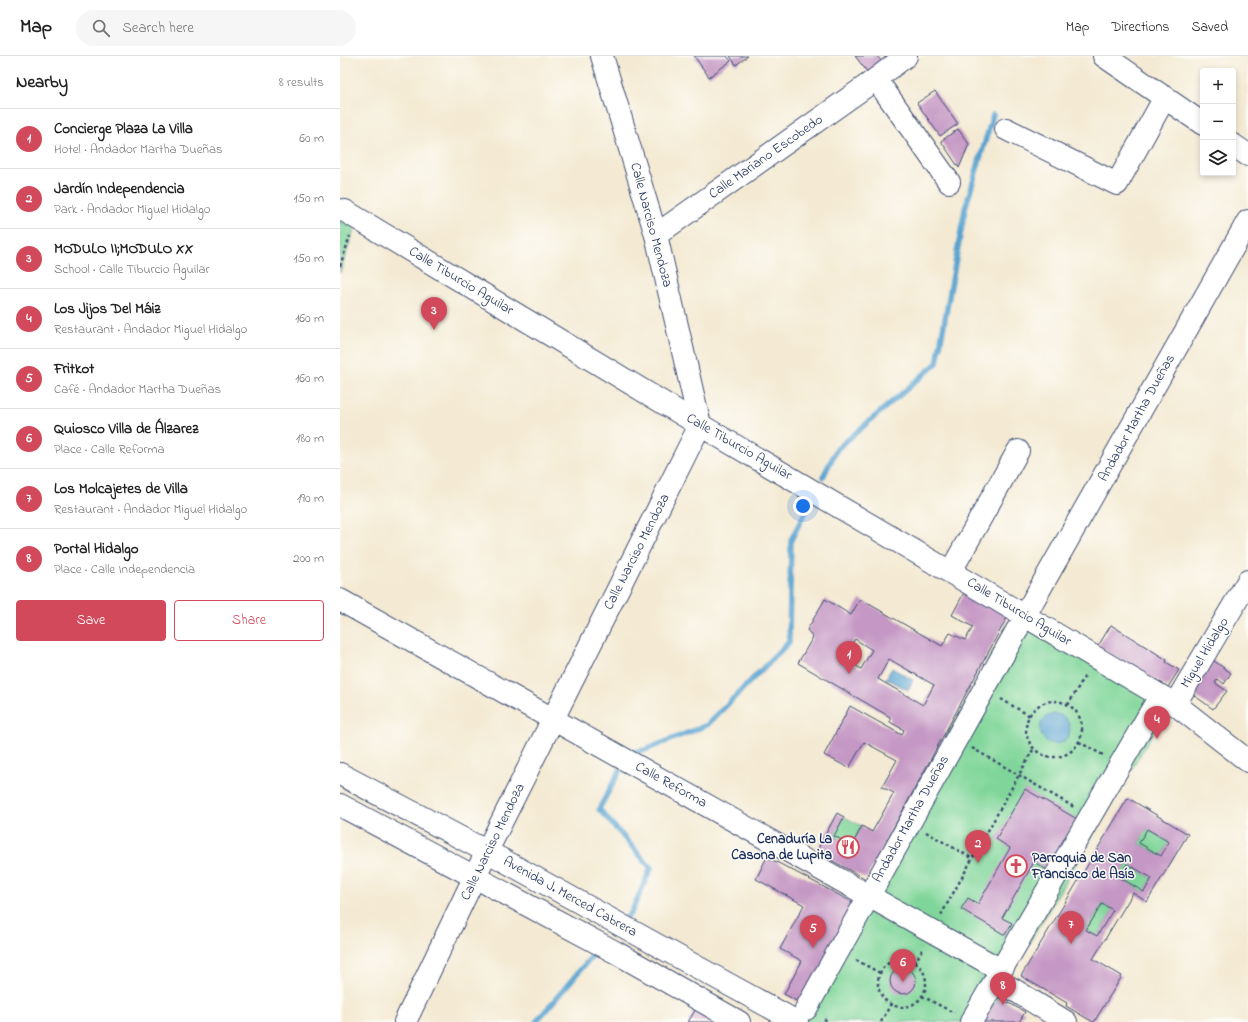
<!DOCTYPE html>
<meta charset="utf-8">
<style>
body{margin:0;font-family:"Indie Flower",sans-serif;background:#f6f6f6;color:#222}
.controls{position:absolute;right:12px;top:12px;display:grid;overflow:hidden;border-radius:4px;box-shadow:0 2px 6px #0003}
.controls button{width:36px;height:36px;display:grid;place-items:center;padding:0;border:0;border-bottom:1px solid #e0e0e0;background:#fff;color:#222;font:20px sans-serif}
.you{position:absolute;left:463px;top:450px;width:14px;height:14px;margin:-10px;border:3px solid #fff;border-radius:50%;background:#1a73e8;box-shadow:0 0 0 6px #1a73e833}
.badge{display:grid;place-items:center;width:26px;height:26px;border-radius:50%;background:#d1495b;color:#fff;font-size:13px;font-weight:700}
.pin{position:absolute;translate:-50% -33px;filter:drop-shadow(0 1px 2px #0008)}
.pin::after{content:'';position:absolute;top:21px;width:14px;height:12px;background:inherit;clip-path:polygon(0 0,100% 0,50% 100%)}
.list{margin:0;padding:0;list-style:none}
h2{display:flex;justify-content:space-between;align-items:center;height:52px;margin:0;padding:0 16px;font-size:17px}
h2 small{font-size:13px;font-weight:400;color:#767676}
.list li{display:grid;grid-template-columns:26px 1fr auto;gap:12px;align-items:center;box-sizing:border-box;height:60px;padding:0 16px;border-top:1px solid #e0e0e0}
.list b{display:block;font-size:15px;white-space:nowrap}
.list p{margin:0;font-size:13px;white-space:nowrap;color:#767676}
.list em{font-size:13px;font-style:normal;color:#767676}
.actions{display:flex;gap:8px;padding:12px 16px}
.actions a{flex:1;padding:9px 0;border:1px solid #d1495b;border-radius:4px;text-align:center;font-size:14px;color:#d1495b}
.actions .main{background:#d1495b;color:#fff}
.icon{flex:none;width:22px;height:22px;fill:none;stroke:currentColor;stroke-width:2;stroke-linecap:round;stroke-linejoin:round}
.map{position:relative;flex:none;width:908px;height:966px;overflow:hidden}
header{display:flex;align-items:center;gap:24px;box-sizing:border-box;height:56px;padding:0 20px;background:#fff;border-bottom:1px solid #e0e0e0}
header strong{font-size:19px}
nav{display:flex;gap:22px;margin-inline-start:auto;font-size:14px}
.search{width:280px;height:36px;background:#f6f6f6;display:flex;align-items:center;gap:10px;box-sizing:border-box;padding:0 14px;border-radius:22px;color:#767676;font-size:15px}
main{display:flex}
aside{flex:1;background:#fff}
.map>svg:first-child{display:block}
.green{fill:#80d69a;stroke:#4e827c}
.water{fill:#59a3d0;stroke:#3a6997}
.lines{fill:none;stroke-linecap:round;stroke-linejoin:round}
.stream{stroke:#59a3d0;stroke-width:5.5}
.building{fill:#c497c4;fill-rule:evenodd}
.minor-casing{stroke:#3c4b70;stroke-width:24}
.major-casing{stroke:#3c4b70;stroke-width:24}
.path{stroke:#3c4b70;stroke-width:2.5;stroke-dasharray:3 3;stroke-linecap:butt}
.minor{stroke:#fff;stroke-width:22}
.major{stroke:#fff;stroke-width:22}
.labels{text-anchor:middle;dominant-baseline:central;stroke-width:3;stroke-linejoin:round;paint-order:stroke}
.street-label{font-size:14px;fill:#1b2f5e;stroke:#fdfcf7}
.poi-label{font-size:14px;font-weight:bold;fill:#1b2f5e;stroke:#fdfcf7;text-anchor:end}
</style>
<header>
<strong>Map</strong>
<div class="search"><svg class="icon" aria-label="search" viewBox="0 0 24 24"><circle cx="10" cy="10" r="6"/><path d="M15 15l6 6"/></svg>Search here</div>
<nav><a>Map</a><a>Directions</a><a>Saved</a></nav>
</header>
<main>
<aside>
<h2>Nearby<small>8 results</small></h2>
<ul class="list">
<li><span class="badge">1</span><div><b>Concierge Plaza La Villa</b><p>Hotel · Andador Martha Dueñas</p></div><em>60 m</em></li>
<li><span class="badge">2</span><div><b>Jardín Independencia</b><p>Park · Andador Miguel Hidalgo</p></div><em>150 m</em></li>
<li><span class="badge">3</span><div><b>MODULO II;MODULO XX</b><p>School · Calle Tiburcio Aguilar</p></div><em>150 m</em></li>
<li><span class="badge">4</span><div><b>Los Jijos Del Máiz</b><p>Restaurant · Andador Miguel Hidalgo</p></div><em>160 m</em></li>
<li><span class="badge">5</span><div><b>Fritkot</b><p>Café · Andador Martha Dueñas</p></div><em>160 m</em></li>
<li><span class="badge">6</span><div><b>Quiosco Villa de Álzarez</b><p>Place · Calle Reforma</p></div><em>180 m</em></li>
<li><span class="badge">7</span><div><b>Los Molcajetes de Villa</b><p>Restaurant · Andador Miguel Hidalgo</p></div><em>190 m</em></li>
<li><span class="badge">8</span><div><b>Portal Hidalgo</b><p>Place · Calle Independencia</p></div><em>200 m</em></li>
</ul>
<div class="actions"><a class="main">Save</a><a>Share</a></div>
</aside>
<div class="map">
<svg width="908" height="966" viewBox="0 0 908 966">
<rect width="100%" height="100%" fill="#fdfcf7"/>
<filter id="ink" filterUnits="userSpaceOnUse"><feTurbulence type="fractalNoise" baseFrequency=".025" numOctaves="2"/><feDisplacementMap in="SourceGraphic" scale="8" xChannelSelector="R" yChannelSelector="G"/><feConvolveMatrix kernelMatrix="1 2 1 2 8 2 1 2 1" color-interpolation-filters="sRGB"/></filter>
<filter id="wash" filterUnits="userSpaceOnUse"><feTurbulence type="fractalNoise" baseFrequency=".012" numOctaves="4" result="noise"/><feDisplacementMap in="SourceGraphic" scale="16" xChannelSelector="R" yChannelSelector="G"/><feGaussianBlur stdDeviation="0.9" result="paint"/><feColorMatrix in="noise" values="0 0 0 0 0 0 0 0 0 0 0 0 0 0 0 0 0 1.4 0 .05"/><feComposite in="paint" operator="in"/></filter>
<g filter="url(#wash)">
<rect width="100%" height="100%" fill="#f4ead3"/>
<g class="green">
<polygon points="0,164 15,172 0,217"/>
<polygon points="673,559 826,655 643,966 470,966 457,958"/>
<polygon points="504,761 522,770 512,789 494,780"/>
<polygon points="807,773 829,786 821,800 799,787"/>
<polygon points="787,808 812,822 804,836 779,821"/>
<polygon points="762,848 773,854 757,880 746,874"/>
</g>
<g class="water">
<polygon points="552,612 573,624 568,634 546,622"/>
<circle cx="715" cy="673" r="15"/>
</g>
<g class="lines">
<g class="stream">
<polyline points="483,421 497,393 597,307 625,153 653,59"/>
<polyline points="289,698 289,697 305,694 367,669 449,586 451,484 473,441"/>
<polyline points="283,866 292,855 311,812 259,753 284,707"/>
<polyline points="196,966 258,893"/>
</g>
</g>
<g id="blocks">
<g class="building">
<polygon points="354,0 387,0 391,5 369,21"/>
<polygon points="390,0 408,0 396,9"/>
<polygon points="515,0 537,0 543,7 529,18"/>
<polygon points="595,35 618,68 600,80 577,47"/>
<polygon points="618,73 629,88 619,112 601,85"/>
<path d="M626,533L670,556L526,823L476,796L497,757L504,761L494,780L512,789L522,770L532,776L554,737L542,731L557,704L524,686L509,712L484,699L510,650L562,679L564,674L550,666V661L458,607L473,581L467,574L485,543L511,559L520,543L602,590L610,577L625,584L633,571L612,559ZM515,583L532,594L521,613L504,602ZM549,603L594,629L583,649L538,623Z"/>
<polygon points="771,569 827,604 826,606 839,614 828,631 815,623 814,626 758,590"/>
<polygon points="870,602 891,617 884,628 878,623 875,627 887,635 873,653 848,635"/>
<polygon points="685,733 737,763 707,814 694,806 662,862 672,867 665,879 621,853 628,842 638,848 670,792 656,783"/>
<path d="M788,742L848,778L807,846L793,837L753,903L782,920L754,966H753L726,950L727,947L681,920ZM807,773L829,786L821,800L799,787ZM787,808L812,822L804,836L779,821ZM762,848L773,854L757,880L746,874Z"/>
<polygon points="427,801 516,848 462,948 444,938 462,905 440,893 464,849 416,823"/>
<circle cx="563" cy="925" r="13"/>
<polygon points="658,941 685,956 679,966 644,966"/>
<polygon points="357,951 384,966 348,966"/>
</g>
</g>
</g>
<g filter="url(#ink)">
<use href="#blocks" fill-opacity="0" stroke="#3c4b70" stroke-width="1"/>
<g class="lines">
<g class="minor-casing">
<g id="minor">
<polyline points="764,0 863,68"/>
<polyline points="536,23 609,126"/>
<polyline points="666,73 777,128 825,41"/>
<polyline points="893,89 908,99"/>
<polyline points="0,154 5,155 360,369 821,640 835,648 908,705"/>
<polyline points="316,179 536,23 566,0"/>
<polyline points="611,515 678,395"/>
<polyline points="0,544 661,914"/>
<polyline points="685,559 908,165"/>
<polyline points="835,648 908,525"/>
<polyline points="671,932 726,966"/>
<polyline points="466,953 677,574"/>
<polyline points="65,966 147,795 360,369 316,179 262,0"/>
<polyline points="631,966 813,652"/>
</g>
</g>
<g class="major-casing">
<g id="major">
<polyline points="0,718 161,803 457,966"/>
<polyline points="0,749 275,896 399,966"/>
</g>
</g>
<g class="path">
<polyline points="0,210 10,180"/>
<polyline points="661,643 690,660"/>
<circle cx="714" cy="673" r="28"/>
<polyline points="728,649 746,618"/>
<polyline points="739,686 763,699"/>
<polyline points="632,692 734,751"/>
<polyline points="586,776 633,803"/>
<polyline points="601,859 694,692"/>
<circle cx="562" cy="927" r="24"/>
<polyline points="516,904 540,917"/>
<polyline points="575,907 583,892"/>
<polyline points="582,940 614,957"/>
<polyline points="484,963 489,966"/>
<polyline points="541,966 551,948"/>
</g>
<use href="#minor" class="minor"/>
<use href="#major" class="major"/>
</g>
</g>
<defs>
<g id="restaurant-ring" transform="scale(1.15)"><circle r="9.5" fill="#fdfcf7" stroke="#d1495b" stroke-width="1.5"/><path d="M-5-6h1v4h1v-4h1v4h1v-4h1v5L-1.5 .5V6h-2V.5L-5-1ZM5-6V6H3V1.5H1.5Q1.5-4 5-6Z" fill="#d1495b"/></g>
<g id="church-ring" transform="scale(1.15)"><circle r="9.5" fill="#fdfcf7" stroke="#d1495b" stroke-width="1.5"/><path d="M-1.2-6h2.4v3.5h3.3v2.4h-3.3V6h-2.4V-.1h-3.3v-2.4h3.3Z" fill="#d1495b"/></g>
</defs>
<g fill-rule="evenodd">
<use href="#restaurant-ring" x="508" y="791"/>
<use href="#church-ring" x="676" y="810"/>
</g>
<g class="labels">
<g class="street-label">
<text transform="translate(426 101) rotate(-35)">Calle Mariano Escobedo</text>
<text transform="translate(311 169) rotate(75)">Calle Narciso Mendoza</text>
<text transform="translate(121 225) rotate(31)">Calle Tiburcio Aguilar</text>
<text transform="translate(797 362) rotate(-61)">Andador Martha Dueñas</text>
<text transform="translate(399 391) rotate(30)">Calle Tiburcio Aguilar</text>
<text transform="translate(297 496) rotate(-63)">Calle Narciso Mendoza</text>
<text transform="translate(679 556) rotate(31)">Calle Tiburcio Aguilar</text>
<text transform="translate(865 597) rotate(-59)">Miguel Hidalgo</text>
<text transform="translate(331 729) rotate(29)">Calle Reforma</text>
<text transform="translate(571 763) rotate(-61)">Andador Martha Dueñas</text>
<text transform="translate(153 786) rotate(-64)">Calle Narciso Mendoza</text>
<text transform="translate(230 841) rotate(29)">Avenida J. Merced Cabrera</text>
</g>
<g class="poi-label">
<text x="492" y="783">Cenaduría La<tspan x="492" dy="16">Casona de Lupita</tspan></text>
<text x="692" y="802" text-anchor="start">Parroquia de San<tspan x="692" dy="16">Francisco de Asís</tspan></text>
</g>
</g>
</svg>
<div class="controls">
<button>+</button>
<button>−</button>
<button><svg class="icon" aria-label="layers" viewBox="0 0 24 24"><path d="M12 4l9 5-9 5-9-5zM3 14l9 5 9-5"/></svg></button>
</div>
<div class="you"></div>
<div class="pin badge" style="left:509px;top:618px">1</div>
<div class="pin badge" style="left:638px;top:807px">2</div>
<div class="pin badge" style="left:94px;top:274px">3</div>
<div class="pin badge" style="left:817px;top:683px">4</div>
<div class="pin badge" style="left:473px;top:892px">5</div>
<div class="pin badge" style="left:563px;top:926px">6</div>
<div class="pin badge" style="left:731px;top:888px">7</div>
<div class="pin badge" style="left:663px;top:949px">8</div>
</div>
</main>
